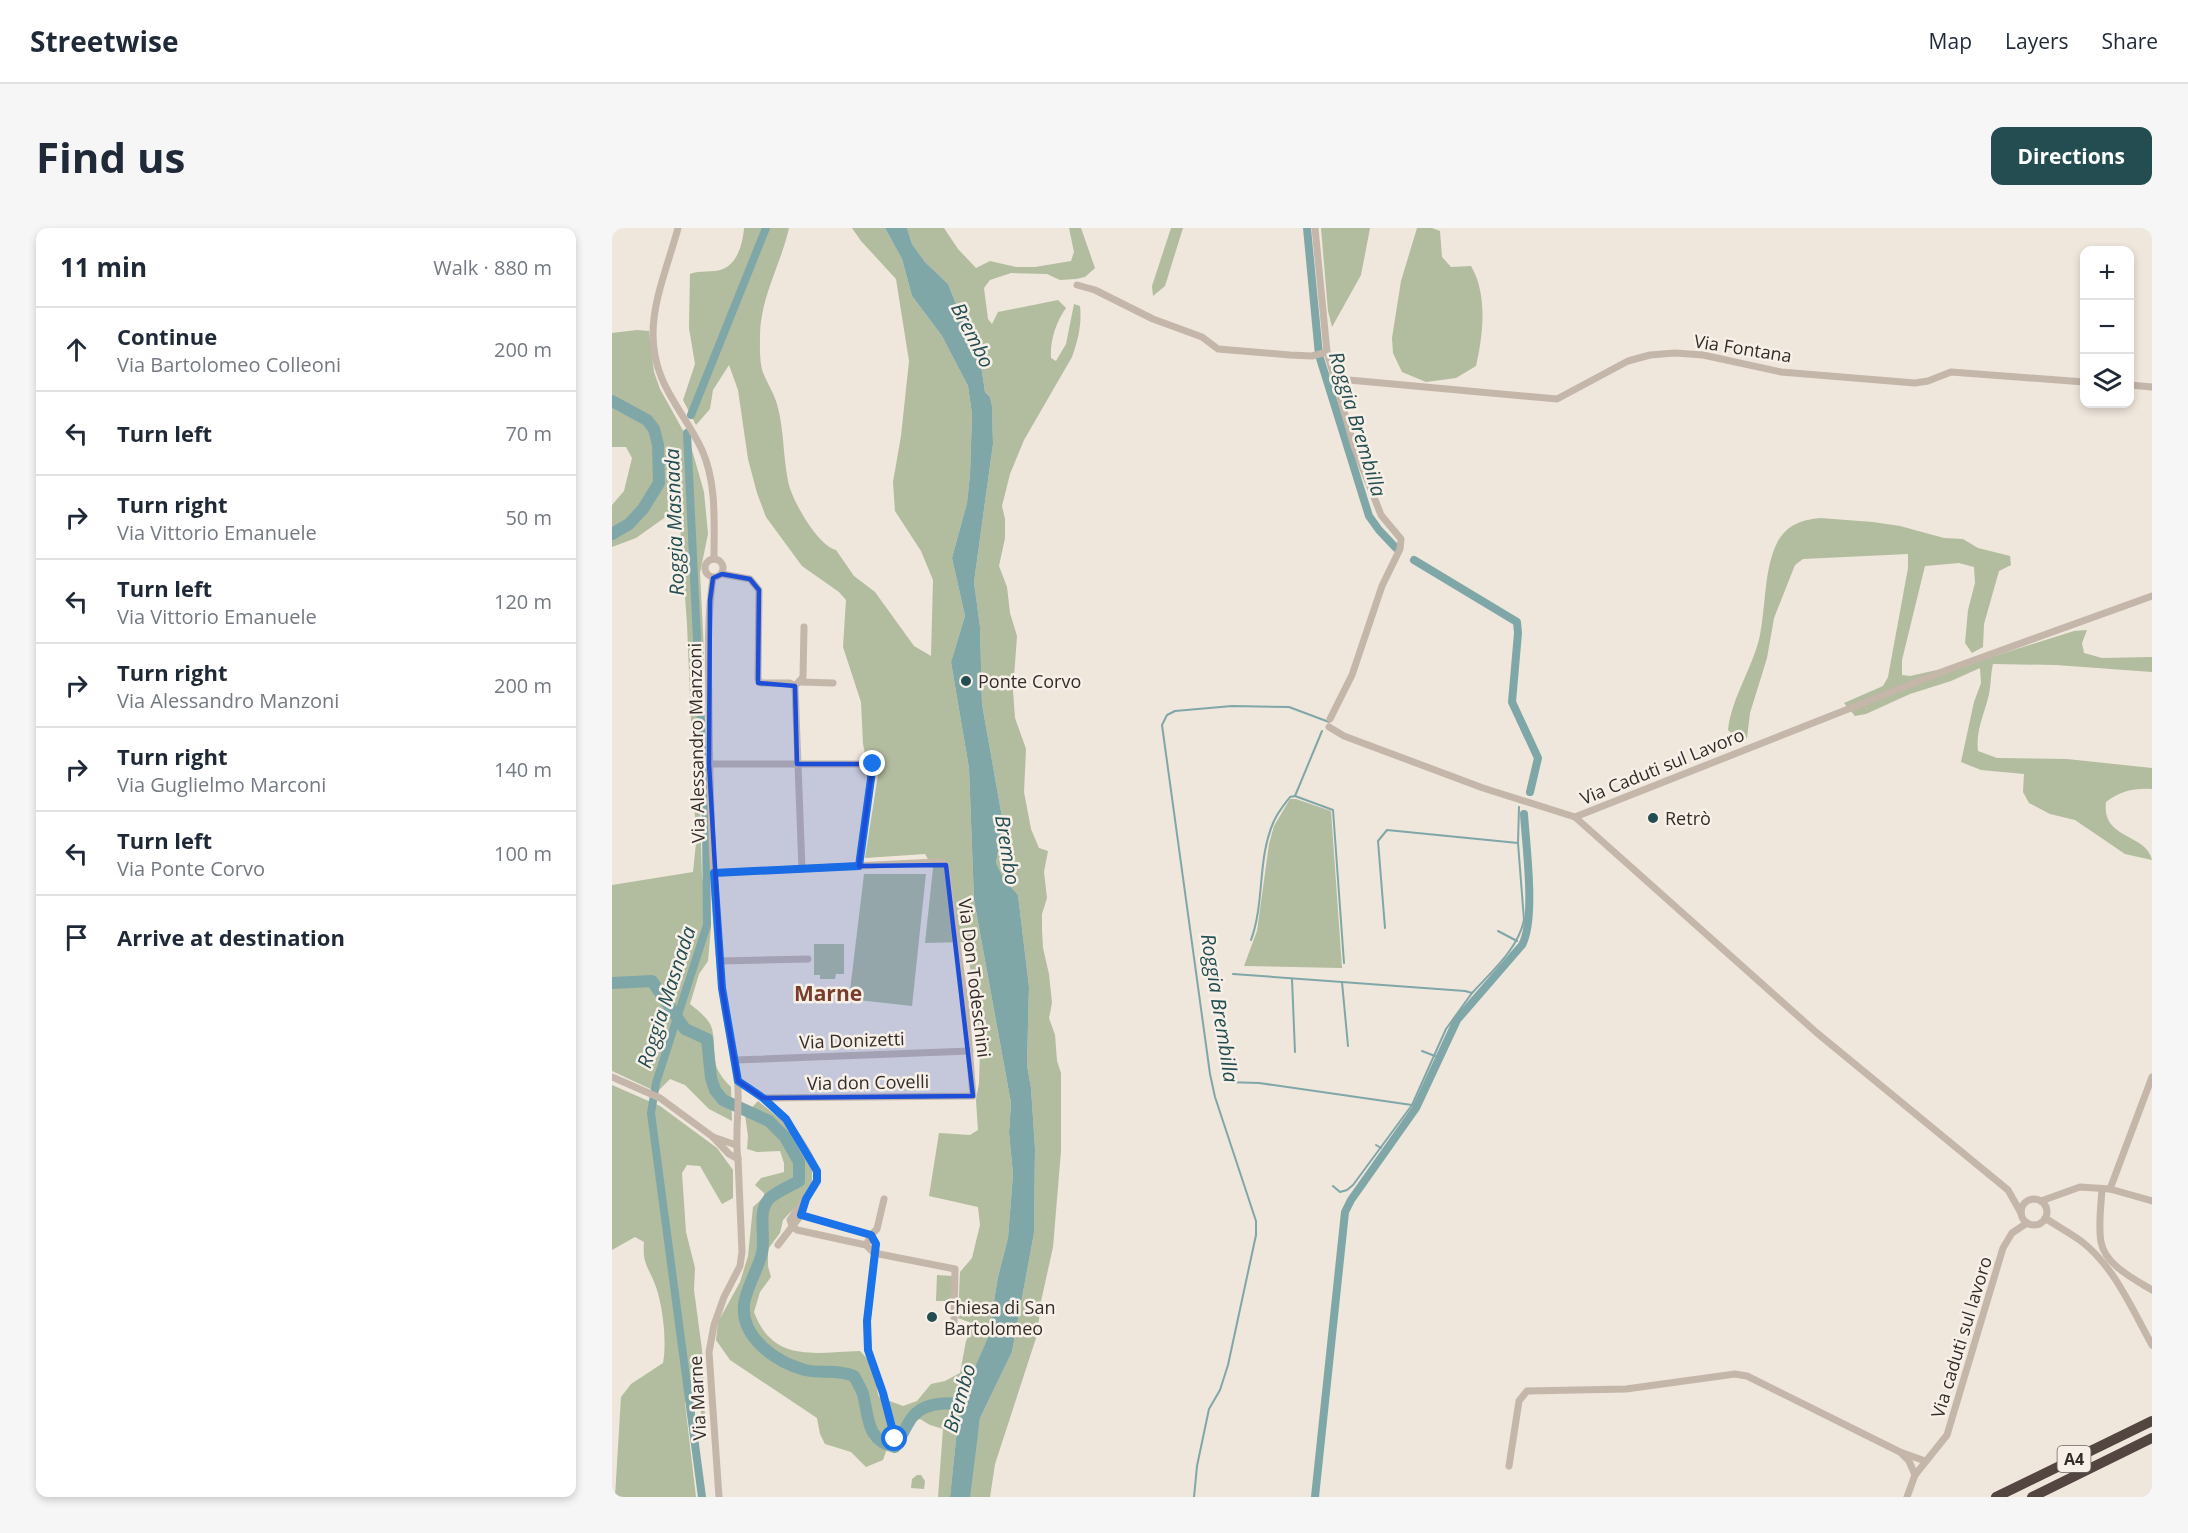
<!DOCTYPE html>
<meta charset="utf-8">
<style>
body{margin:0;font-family:"Open Sans",sans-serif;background:#f6f6f7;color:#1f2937}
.controls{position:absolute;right:18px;top:18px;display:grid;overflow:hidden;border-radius:12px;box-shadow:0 3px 9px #0003}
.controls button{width:54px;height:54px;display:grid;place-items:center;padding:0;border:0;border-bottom:2px solid #e0e1e3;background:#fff;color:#1f2937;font:30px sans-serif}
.stop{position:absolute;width:18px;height:18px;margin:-14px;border:4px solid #1a73e8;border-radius:50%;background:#fff}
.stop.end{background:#1a73e8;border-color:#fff;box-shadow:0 2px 6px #0008}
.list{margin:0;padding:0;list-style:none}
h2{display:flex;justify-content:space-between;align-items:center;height:78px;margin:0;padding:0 24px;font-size:26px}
h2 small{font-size:20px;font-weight:400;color:#747a83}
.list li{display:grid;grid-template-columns:39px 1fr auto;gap:18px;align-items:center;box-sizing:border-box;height:84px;padding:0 24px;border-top:2px solid #e0e1e3}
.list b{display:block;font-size:22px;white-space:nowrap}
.list p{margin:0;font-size:20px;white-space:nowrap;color:#747a83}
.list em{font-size:20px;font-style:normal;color:#747a83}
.icon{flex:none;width:33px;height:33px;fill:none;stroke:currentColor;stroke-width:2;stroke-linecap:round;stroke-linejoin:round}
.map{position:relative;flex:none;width:1540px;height:1269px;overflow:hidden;border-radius:12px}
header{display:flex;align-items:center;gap:36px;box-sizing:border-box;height:84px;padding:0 30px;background:#fff;border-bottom:2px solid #e0e1e3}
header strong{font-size:28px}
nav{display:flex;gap:33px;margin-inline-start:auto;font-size:21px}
.intro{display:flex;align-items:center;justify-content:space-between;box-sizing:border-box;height:144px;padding:0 36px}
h1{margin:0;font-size:42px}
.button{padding:15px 27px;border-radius:12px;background:#234d50;color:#fff;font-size:21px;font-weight:700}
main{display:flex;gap:36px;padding:0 36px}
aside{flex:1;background:#fff;border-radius:12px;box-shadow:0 3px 9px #0003}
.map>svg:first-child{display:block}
.green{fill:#b2bc9e}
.water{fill:#7fa7a8}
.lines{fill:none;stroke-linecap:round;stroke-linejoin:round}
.stream{stroke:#7fa7a8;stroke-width:2}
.canal{stroke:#7fa7a8;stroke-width:8}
.river{stroke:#7fa7a8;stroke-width:12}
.minor{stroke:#c5b6aa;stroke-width:7}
.highway{stroke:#534640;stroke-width:10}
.route{stroke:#1a73e8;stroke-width:8}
.marked{fill:#1d4ed8;fill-opacity:0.2;stroke:#1d4ed8;stroke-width:4.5;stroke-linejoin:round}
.poi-dot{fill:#234d50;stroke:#f7f0e8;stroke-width:2}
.labels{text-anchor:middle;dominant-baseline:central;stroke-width:5;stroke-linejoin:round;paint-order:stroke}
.shield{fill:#f7f0e8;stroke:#6e6762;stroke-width:1.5}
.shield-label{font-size:16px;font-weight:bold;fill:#342c28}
.street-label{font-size:18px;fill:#342c28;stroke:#f7f0e8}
.poi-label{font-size:18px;fill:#342c28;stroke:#f7f0e8;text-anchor:start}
.water-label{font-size:20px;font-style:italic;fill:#234d50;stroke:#f7f0e8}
.quarter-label{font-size:21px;font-weight:bold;fill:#793d2b;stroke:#f7f0e8}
</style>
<header>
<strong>Streetwise</strong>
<nav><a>Map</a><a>Layers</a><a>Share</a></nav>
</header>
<div class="intro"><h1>Find us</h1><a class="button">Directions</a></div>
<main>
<aside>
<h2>11 min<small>Walk · 880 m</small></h2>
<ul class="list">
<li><svg class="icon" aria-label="ahead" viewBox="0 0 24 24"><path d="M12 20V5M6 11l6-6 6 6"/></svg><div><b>Continue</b><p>Via Bartolomeo Colleoni</p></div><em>200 m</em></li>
<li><svg class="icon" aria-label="left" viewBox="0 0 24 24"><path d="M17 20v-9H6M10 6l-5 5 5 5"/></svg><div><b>Turn left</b></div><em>70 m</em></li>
<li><svg class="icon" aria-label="right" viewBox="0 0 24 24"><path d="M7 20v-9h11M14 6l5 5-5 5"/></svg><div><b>Turn right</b><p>Via Vittorio Emanuele</p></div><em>50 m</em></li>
<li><svg class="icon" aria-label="left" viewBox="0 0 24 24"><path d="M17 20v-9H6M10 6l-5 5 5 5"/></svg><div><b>Turn left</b><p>Via Vittorio Emanuele</p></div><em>120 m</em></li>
<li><svg class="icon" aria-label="right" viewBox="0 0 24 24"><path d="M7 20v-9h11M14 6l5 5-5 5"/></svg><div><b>Turn right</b><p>Via Alessandro Manzoni</p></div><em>200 m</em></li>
<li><svg class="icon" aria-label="right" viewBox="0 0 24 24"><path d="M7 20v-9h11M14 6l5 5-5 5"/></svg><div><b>Turn right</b><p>Via Guglielmo Marconi</p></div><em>140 m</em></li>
<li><svg class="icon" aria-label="left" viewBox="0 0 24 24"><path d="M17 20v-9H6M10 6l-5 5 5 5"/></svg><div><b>Turn left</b><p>Via Ponte Corvo</p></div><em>100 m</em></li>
<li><svg class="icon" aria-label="arrive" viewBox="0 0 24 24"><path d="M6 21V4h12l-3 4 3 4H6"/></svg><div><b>Arrive at destination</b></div></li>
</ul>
</aside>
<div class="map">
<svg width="1540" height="1269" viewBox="0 0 1540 1269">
<rect width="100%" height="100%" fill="#efe6dc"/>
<g class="green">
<path d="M132,0H177C169,36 149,68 148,106C148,118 147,136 152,147C156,156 162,166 165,176C172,201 171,228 176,253C179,271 206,318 224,322L242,348L263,364L302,418L319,428L321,352L309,323L283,283L281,254L289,208L297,133L284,51L249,13L240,0H273L290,31L300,68L330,108L356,158L360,186L358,247L355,275L340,330L353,388L339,434L357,540L362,672L399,875L397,905L401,946L396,1010L386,1049L376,1109L348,1173L338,1269H326L331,1201L318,1197L308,1191L292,1199L278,1212L271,1232L254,1239L239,1224L213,1216L208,1206L205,1190L118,1132L104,1112L106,1094L128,1054L136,1028L141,979L152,969V965L143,957L149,950L172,944V935L168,923L145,924L135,921L136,908L133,887L146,873L174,896L200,936V955L194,968L171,992L168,1005L156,1021V1038L159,1049L148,1064L142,1084C161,1136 204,1124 248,1123C254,1129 264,1140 264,1149C265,1157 264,1160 267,1169L291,1178L305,1173L319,1156L333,1153L348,1145L354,1113L362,1096L346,1090L348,1044L360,1030L368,997L366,979L317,968L327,905L358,907L366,902L364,872L367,855L368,823L355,714L313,715L321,640L313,626L253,630L268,534L253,525L251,516L249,474L231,419L234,372L227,364L190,338L154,289L145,265L136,231L126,162L117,137L101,162L98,181L84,197L71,172L83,136L77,100L78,46C88,42 101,45 111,41C126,35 131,14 132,0Z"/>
<path d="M295,0H332L346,21L364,40L378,33L404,39H423L459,33L462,24L457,0H469L483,40L473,49L464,51L448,52L435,46L399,45L378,52L372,60L376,91L380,96L386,84L446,72L454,80C444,94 438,112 439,130L444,133L454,116L462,76L468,78C470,96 466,112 460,129L412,212L398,246L390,278L393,291V310L387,338L395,359L398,385L405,408L401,463L403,490L414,521L412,564L419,601L427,620L436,623L432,644L435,670L430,686V702L431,720L437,746L440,775L437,790L443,807L445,833L449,845V923L441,1019L428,1078L426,1104L383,1236L378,1269H358L357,1264L368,1190L400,1124L422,1005L423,920L419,860L415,837L417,759L406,667L392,651L384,635L391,595L370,476L368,399L362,354L381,216L380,178L378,169L373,164L369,138L336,56L313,34L300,16Z"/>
<polygon points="559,0 571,0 553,58 541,68 540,58"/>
<polygon points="709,0 758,0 749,47 720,99 716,83"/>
<path d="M805,0H820L828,3L830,29L839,39L859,38C876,67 871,107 864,138L844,150L814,154L790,144L781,125L780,110L789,53Z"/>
<path d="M25,102L37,103L42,144L48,161L78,215L92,264L96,306L88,345L92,424L87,540L90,649L99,699L96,733L87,746L78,776C85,782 98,791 100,801C106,827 95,835 119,859L120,893L97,881L73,857L58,851L45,864L0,843V657L81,644L84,615L75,396L68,298L62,283L24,310L0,319V277L12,263L20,230L14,219H0V105Z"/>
<path d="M1208,290L1261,294L1288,298L1332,310L1351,311L1366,320L1398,328L1399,337L1387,343L1372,396L1371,419L1360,425L1353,415L1356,382L1363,355L1362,339L1347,335L1313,338L1290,432V447L1298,448L1370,432L1462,403L1475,402L1470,415L1472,425L1490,430L1540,429V444L1444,437L1381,436C1379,444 1379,452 1378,460C1375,482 1363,500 1366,523L1385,530L1455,531L1540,540V561C1521,560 1509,563 1494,574C1489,612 1534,605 1540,632L1513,626L1463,592L1438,586L1417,575L1411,564L1412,546L1369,542L1349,534L1362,474L1369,455L1368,440L1339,453L1298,466L1254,486L1243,488L1232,475L1271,458L1276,449L1296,340V326L1191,331L1183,337L1162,390L1155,430L1138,485L1135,510L1126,512L1116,502C1120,468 1141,440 1148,407C1154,377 1152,339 1166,313C1176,296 1190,292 1208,290Z"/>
<polygon points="678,571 684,571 719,583 730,740 632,738 645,703 657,616 662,598"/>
<polygon points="252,646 314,646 300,778 237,771"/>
<polygon points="202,716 232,716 232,746 224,746 223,751 208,751 208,747 202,747"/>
<path d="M0,857L48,878L105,920L121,942V970L110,976L88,938L75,937L70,945L74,1004L83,1040L82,1062L92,1137L93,1201L90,1196L88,1174L80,1152L73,1175L84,1269H3L9,1169L19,1156L51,1135C55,1115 51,1079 44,1059C37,1039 30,1037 32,1014L23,1009L0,1022Z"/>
<polygon points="325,1047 340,1048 340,1073 324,1073"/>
<polygon points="305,1247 309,1247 313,1253 312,1261 299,1260 300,1251"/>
</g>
<polygon class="water" points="273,0 295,0 300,16 313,34 336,56 369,138 373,164 378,169 380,178 381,216 362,354 368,399 370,476 391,595 384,635 392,651 406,667 417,759 415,837 419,860 423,920 422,1005 400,1124 368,1190 358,1269 338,1269 348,1173 376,1109 386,1049 396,1010 401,946 397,905 399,875 362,672 357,540 339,434 353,388 340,330 355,275 358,247 360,186 356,158 330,108 300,68 290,31"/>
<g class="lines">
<g class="stream">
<polyline points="710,503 683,568 721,582 732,735"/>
<polyline points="773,700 766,613 775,602 906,615"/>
<polyline points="886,703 905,713"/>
<path d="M639,712C653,674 645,630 662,593C666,584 672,577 678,569L683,568"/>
<polyline points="621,746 853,763 860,765 834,801 800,877 741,957 735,962 728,964 721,958"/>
<polyline points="680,751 683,824"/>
<polyline points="730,754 736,818"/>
<path d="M860,765C880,743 906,721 912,692L906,615L907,579"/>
<polyline points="810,823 823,828"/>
<polyline points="613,854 647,855 800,877"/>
<polyline points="764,917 769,920"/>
<polyline points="582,1269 585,1238 597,1181 608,1162 616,1137 644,1007 644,993 603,869 598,846 550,497 555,487 563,483 620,478 677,479 717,494"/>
</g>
<g class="canal">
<polyline points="695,0 707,127 757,288 767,302 784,320"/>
<polyline points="79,187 154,0"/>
<polyline points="75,205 94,596 95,697 44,855 39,885 90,1269"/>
<polyline points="802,332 905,394 906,405 900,474 926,530 918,564"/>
<path d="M703,1269L733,984L739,972L804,880L845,792L910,717C924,691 914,618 912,586"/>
</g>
<g class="river">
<polyline points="0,173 35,192 42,201 46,217 47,255 31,281 17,296 0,306"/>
<path d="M0,755L40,753L73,801L95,811L99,850L103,862L111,872L157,893L173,909L187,934V953C178,958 168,962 159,969C144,981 154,1008 150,1025C146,1041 133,1063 132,1077C129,1110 164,1134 193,1142C210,1146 225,1141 242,1148C245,1154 249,1160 251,1166C257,1189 254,1213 283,1219C289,1210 297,1191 303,1186C319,1171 344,1176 364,1176"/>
</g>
<g class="minor">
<path d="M66,0C57,34 41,71 41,106C41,157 71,181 90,222C105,256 102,295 102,331"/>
<polyline points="703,0 715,124 742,218 769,287 789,311 788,321 770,358 740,447 718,491"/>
<polyline points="465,57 483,62 541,91 590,109 606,121 678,127 700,128 715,124"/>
<polyline points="723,148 737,152 945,171 1016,133 1038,127 1063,125 1091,127 1169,144 1303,155 1316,153 1339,144 1472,154"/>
<polyline points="1518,157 1540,159"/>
<circle cx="102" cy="340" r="9"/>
<polyline points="110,346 138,351 147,362 146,451 149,455 178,455 183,458"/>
<path d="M101,350C94,396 97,444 97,491C98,580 101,670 110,759C113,789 121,819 125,849C129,876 122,905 126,931L130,1024L128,1038L112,1069L102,1097L97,1124L107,1269"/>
<polyline points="189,454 221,455"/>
<polyline points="717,499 732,508 871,560 963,589 1205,805 1396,962 1409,985"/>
<polyline points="97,536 261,536 247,638"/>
<polyline points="963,589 1335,442 1540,368"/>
<polyline points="190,641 183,458 191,449 192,399"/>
<polyline points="102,645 324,634 329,634 334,637 354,780 361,868 151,870"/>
<polyline points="109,733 196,731"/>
<polyline points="123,832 358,823"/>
<polyline points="0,849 48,870 101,909"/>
<path d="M126,853C158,871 180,896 198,929C201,936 206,942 205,950C204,960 184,981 178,992L180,998L185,1002L254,1017L262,1025"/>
<polyline points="124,917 101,909 117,926 126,931"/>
<path d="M1490,961C1489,978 1486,997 1489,1014C1493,1037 1522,1051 1540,1062"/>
<polyline points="1498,961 1540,973"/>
<polyline points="193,971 189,987 259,1007 264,1015 255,1093 256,1122 271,1165 283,1211"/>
<circle cx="1422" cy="984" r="13"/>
<polyline points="1429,973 1468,959 1498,961 1540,849"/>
<path d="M1433,990C1445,998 1458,1005 1469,1013C1502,1038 1520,1081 1540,1117"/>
<polyline points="166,1017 189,987"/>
<polyline points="254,1017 259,1007 265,1001 272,971"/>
<polyline points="262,1025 343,1041 342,1095"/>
<polyline points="1290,1226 1297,1233 1303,1247"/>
<polyline points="897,1238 907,1173 915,1163 1014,1161 1123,1146 1135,1148 1288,1224 1313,1233"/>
<polyline points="1295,1269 1303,1247 1335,1207 1391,1020 1400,1005 1415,995"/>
</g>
<g class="highway">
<polyline points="1384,1269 1540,1193"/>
<polyline points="1420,1269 1540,1210"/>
</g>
</g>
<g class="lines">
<polyline class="route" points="261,536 247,638 102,645 110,760 126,853 151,870 174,891 205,943 205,953 194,971 189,987 259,1007 264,1016 255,1093 256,1122 271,1165 283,1211"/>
</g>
<path class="marked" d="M110,346L138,351L147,362L146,455L183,458L185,536H261L247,638L334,637L361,868L151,870L126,853L110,760L97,536L98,372L101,350Z"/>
<g class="poi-dot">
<circle cx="354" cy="453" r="6"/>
<circle cx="1041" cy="590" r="6"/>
<circle cx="320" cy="1089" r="6"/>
</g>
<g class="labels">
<rect class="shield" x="1445.5" y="1218" width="33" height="26" rx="4.5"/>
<g class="shield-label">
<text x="1462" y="1231">A4</text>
</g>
<g class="street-label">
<text transform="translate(1131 120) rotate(9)">Via Fontana</text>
<text transform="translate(84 515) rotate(-91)">Via Alessandro Manzoni</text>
<text transform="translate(1050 538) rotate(-22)">Via Caduti sul Lavoro</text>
<text transform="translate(363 750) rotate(83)">Via Don Todeschini</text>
<text transform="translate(240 812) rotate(-2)">Via Donizetti</text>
<text transform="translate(256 854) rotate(-1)">Via don Covelli</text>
<text transform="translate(1349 1109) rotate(-73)">Via caduti sul lavoro</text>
<text transform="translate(85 1170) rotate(-93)">Via Marne</text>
</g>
<g class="poi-label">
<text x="366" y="453">Ponte Corvo</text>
<text x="1053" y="590">Retrò</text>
<text x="332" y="1079">Chiesa di San<tspan x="332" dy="21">Bartolomeo</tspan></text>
</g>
<g class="water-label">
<text transform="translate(361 107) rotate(63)">Brembo</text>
<text transform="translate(746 196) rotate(73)">Roggia Brembilla</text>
<text transform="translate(62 294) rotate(-92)">Roggia Masnada</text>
<text transform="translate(396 622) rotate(81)">Brembo</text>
<text transform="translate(54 769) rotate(-72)">Roggia Masnada</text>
<text transform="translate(608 780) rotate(81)">Roggia Brembilla</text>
<text transform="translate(347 1170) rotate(-74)">Brembo</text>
</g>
<g class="quarter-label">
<text x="216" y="765">Marne</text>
</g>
</g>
</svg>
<div class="controls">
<button>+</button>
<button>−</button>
<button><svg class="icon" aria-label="layers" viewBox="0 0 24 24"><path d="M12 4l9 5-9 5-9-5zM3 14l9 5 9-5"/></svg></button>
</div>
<div class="stop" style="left:283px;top:1211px"></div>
<div class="stop end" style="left:261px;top:536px"></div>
</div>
</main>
